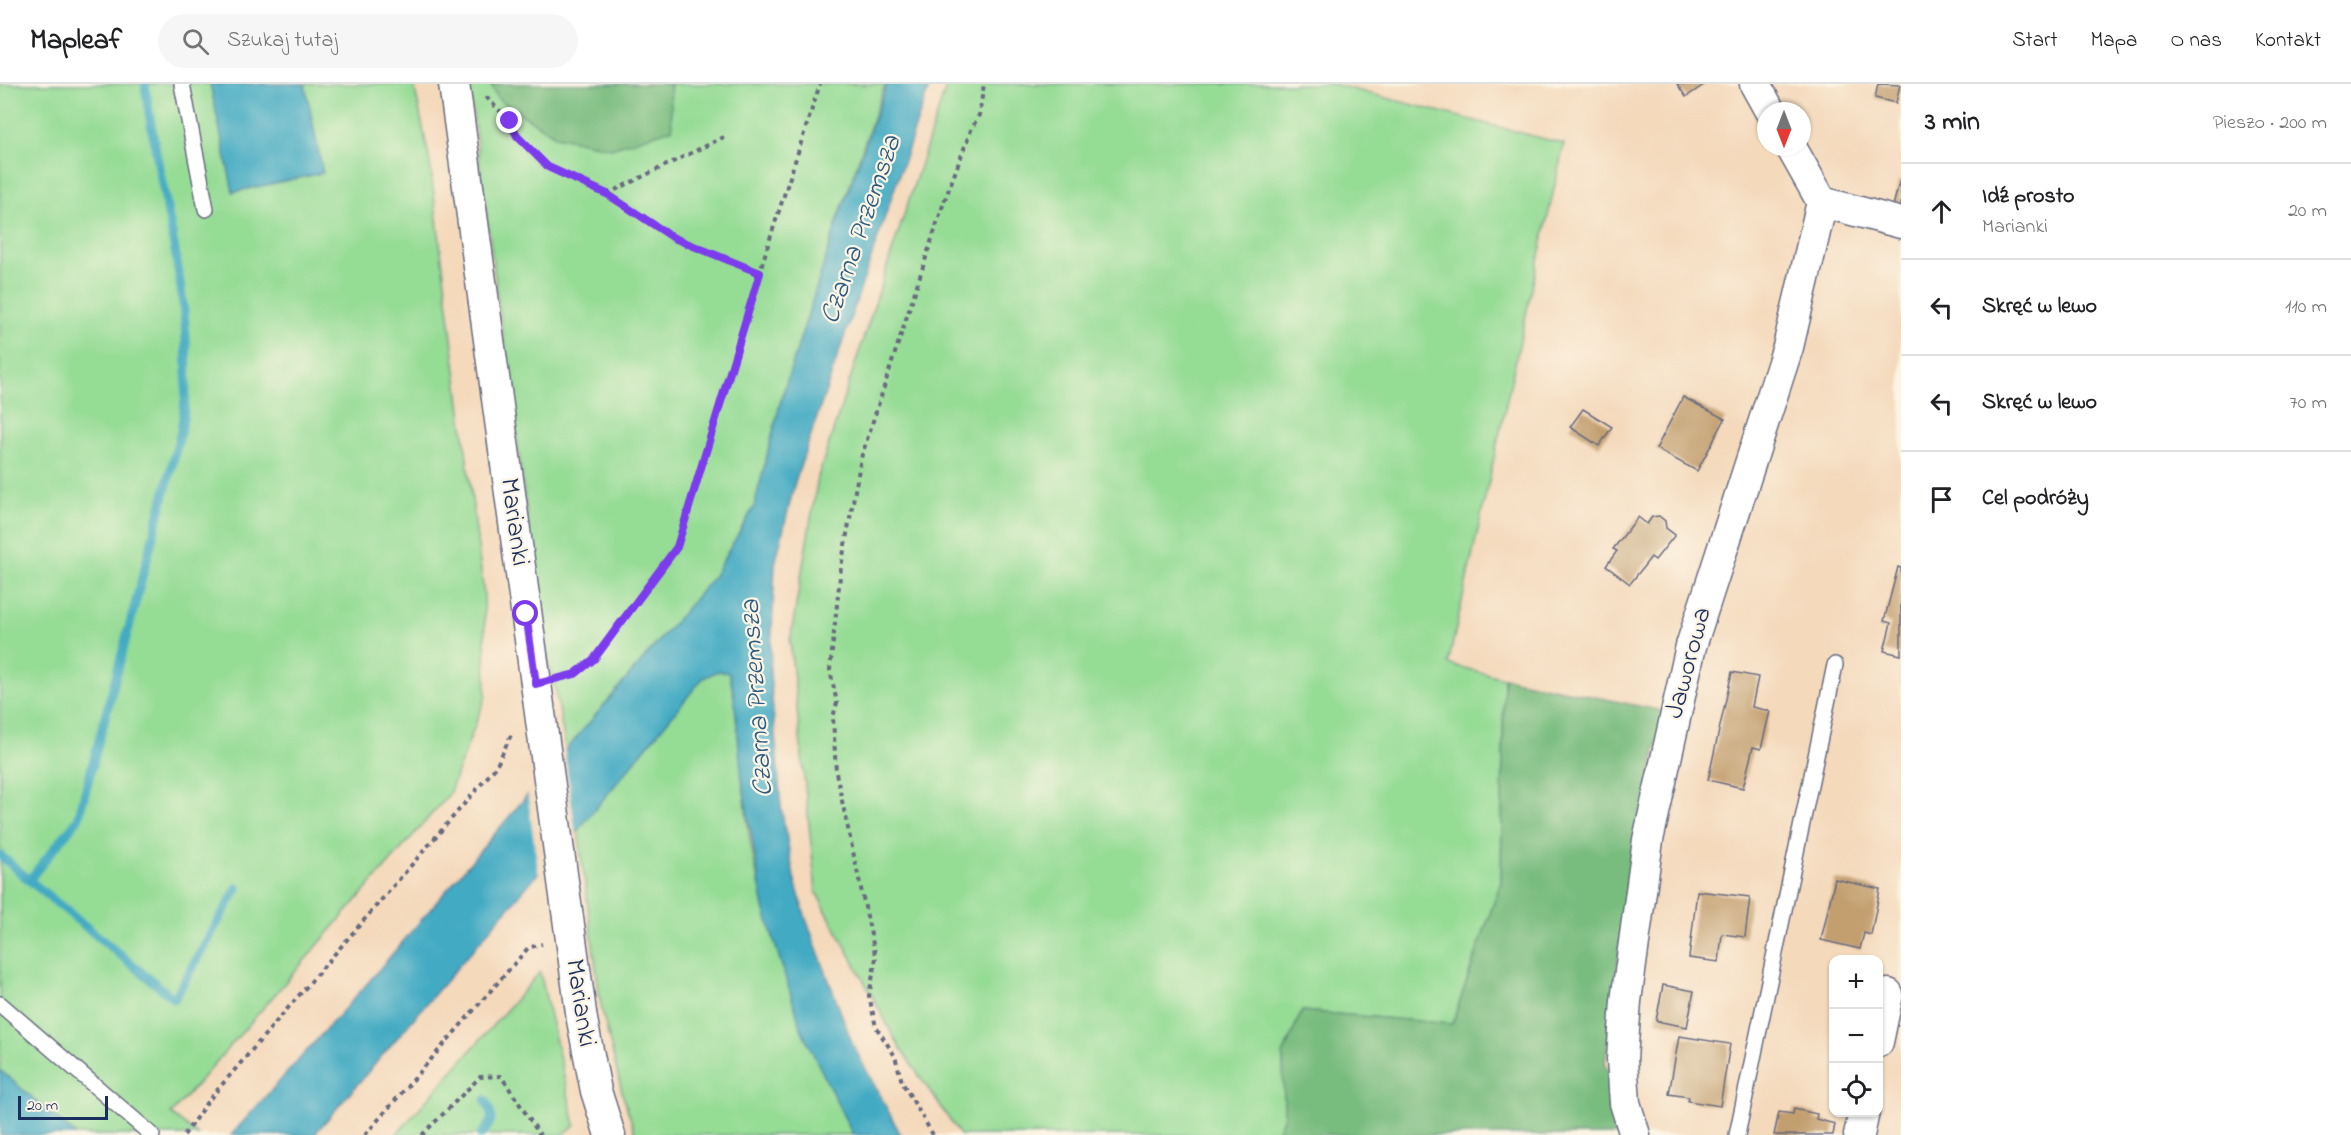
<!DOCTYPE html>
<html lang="pl">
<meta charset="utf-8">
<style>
body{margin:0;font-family:"Indie Flower",sans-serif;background:#f6f6f6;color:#202124}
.controls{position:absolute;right:18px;bottom:18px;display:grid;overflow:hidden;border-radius:12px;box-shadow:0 2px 4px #0004}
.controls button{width:54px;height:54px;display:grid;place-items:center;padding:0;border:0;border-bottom:2px solid #e0e0e0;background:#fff;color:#202124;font:30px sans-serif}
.compass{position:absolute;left:1757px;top:18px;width:54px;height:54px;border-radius:50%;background:#fff;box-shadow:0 2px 4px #0004;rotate:180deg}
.scale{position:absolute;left:18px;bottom:15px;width:90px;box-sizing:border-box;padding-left:6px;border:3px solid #1b2f5e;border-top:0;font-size:16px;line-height:21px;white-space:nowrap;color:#1b2f5e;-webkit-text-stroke:4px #fcf5e5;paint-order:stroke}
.stop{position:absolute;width:18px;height:18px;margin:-14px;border:4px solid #7c3aed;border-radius:50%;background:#fff}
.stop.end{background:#7c3aed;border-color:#fff;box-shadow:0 2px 6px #0008}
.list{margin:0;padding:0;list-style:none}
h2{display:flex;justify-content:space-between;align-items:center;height:78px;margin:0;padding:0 24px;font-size:26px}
h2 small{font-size:20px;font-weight:400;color:#757577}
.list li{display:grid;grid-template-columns:39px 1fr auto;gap:18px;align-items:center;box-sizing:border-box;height:96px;padding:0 24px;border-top:2px solid #e0e0e0}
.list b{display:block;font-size:22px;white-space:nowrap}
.list p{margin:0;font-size:20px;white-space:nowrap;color:#757577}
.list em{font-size:20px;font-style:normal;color:#757577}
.icon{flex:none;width:33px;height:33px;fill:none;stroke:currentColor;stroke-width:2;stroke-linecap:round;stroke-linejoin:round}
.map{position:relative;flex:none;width:1901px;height:1051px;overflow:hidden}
header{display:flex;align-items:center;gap:36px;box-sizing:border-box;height:84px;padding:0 30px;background:#fff;border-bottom:2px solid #e0e0e0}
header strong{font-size:28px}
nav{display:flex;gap:33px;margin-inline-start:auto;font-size:21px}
.search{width:420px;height:54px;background:#f6f6f6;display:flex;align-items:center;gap:15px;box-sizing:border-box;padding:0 21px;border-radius:33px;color:#757577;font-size:22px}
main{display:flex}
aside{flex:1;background:#fff}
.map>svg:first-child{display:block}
.green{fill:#95dc95;stroke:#58867a;stroke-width:1.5}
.forest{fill:#78bc7e;stroke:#4a766e;stroke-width:1.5}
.water{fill:#43aac3;stroke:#2f6c90;stroke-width:1.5}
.pier{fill:#f4d9bb}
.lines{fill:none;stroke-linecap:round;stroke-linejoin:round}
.stream{stroke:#43aac3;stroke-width:9}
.building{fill:#c39f70}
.service-casing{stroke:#676a7f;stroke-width:18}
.minor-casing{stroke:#676a7f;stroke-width:33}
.path{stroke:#676a7f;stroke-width:4;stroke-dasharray:4.5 4.5;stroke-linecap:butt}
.service{stroke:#fff;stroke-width:15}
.minor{stroke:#fff;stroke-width:30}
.route{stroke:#7c3aed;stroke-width:8}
.labels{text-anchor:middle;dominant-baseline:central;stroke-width:4.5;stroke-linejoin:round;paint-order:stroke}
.street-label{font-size:27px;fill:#1b2f5e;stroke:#fcf5e5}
.water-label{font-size:28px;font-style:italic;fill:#295a81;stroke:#fcf5e5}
</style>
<header>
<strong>Mapleaf</strong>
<div class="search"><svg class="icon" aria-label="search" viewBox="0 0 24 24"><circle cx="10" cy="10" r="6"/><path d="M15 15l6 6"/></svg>Szukaj tutaj</div>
<nav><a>Start</a><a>Mapa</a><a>O nas</a><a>Kontakt</a></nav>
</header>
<main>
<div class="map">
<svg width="1901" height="1051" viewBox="0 0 1901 1051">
<rect width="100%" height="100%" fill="#fcf5e5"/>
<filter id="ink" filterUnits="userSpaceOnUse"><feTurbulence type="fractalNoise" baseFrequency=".0167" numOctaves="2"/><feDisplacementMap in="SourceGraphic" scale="12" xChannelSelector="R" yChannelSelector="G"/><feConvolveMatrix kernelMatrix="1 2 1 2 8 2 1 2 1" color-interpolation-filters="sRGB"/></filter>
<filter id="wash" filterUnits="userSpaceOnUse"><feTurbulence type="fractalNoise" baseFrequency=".008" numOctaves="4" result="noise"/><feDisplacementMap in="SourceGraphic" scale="24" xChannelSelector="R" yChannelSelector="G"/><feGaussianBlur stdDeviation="1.35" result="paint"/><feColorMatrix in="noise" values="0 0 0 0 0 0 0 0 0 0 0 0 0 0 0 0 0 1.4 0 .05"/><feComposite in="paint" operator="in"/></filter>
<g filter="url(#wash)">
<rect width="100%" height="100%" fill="#f4d9bb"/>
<g class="green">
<polygon points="0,0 414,0 430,79 484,511 486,612 449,710 171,1030 198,1051 75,1051 0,986"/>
<polygon points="469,0 491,0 498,15 671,3 670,0 885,0 838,135 781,316 754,423 714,492 566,666 556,608 545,565"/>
<polygon points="947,0 1333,0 1564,60 1448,580 1504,594 1501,798 1452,940 1302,927 1283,971 1285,1032 1276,1051 960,1051 899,962 816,808 790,557 818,393"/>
<path d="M718,587L729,589C742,643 741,701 750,756C768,860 806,958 853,1051H636L623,1012L601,922L578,746L703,594Z"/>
<polygon points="540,888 575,1041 563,1051 396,1051"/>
</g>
<g class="forest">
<polygon points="491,0 670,0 672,45 611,64 555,52 498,15"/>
<polygon points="1504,594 1663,627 1626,816 1605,979 1632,1051 1276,1051 1284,1032 1283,971 1302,927 1452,940 1501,798"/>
</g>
<g class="water">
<polygon points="210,0 305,0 323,89 233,108"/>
<polygon points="887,0 930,0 795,398 775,480 770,589 781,723 794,793 806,835 853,961 901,1051 853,1051 802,947 764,824 742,697 734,611 729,589 718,587 703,594 578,746 535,793 314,1051 231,1051 365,902 714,492 754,423 781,316 838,135"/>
<polygon points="0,986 75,1050 75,1051 0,1051"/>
</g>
<polygon class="pier" points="564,664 576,753 539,793 527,707"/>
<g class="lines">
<g class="stream">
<path d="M145,0C159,115 202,230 181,347L78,735L29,796L174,915L237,804"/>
<polyline points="0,771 29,796"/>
<path d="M481,1051C493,1036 495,1034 485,1016"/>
</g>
</g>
<g id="blocks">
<g class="building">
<polygon points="1677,0 1705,0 1686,13"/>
<polygon points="1878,0 1900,1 1896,19 1875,14"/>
<polygon points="1900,95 1901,95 1901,124 1893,122"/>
<polygon points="1683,313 1725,335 1697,387 1656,365"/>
<polygon points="1583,325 1612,343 1599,362 1570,343"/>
<polygon points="1659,432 1665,437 1666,444 1675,451 1655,476 1651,473 1630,500 1606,482 1617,467 1613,465 1638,433 1647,440 1652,433"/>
<polygon points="1898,483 1901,484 1901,571 1884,567 1891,539 1884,537"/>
<polygon points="1732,588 1758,593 1752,623 1770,627 1761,665 1753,663 1743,704 1708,696"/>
<polygon points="1835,795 1880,805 1871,851 1864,849 1860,865 1821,856"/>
<polygon points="1697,807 1750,813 1745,853 1722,850 1719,878 1689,874"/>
<polygon points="1663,901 1694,907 1687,943 1656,937"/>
<polygon points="1679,952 1730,960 1720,1022 1688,1017 1689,1013 1669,1010"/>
<polygon points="1794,1025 1817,1030 1816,1035 1835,1040 1833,1051 1774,1051 1779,1028 1793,1030"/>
</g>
</g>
</g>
<g filter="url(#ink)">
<use href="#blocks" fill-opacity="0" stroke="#676a7f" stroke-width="1.5"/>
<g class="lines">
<g class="service-casing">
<g id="service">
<polyline points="182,0 206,125"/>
<polyline points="0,920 152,1051"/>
<polyline points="1737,1051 1835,581"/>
</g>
</g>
<g class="minor-casing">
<g id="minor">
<polyline points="454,0 582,936 596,1007 610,1051"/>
<polyline points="1755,0 1770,27"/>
<polyline points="1791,63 1822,118 1901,139"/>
<polyline points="1878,958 1888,910"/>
<polyline points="1635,1051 1625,1019 1622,975 1626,917 1648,756 1691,562 1788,263 1822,118"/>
<polyline points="1859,1051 1864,1028"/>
</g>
</g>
<g class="path">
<polyline points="486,13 510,37 517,52 548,83 607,110 674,154 760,189"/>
<polyline points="607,110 724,53"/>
<polyline points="565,593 575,590 594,575 677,463 767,164 820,0"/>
<polyline points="184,1051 207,1018 496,683 511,651"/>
<polyline points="365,1051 528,864 542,860"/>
<polyline points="422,1051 480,993 501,992 540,1051"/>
<polyline points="933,1051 902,998 895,972 876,943 869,912 876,874 836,689 833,633 837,619 830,586 841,483 861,374 944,118 971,46 979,31 984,0"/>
</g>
<use href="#service" class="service"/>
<use href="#minor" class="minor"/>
</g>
</g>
<g class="lines" filter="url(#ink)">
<polyline class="route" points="510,37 517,52 548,83 607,110 674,154 760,189 677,463 594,575 575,590 536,600 526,530"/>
</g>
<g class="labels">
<g class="street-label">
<text transform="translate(514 438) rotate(82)">Marianki</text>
<text transform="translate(1689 579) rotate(-75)">Jaworowa</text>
<text transform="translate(580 919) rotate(81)">Marianki</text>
</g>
<g class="water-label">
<text transform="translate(862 146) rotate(-71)">Czarna Przemsza</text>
<text transform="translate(758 614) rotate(-94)">Czarna Przemsza</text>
</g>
</g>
</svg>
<div class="controls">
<button>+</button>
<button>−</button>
<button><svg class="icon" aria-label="locate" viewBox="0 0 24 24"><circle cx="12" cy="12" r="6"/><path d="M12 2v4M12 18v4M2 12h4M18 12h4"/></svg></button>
</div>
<svg class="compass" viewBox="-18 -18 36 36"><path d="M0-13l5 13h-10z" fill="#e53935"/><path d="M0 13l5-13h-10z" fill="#757577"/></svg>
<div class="scale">20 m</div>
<div class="stop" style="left:526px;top:530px"></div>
<div class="stop end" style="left:510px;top:37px"></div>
</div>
<aside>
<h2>3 min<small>Pieszo · 200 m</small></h2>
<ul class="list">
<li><svg class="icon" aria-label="ahead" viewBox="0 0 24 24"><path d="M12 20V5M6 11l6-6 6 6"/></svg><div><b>Idź prosto</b><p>Marianki</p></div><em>20 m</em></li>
<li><svg class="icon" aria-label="left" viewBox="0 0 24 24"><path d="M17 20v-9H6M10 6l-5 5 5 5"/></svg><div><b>Skręć w lewo</b></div><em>110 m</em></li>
<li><svg class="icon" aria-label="left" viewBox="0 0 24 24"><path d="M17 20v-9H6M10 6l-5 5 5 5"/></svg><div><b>Skręć w lewo</b></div><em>70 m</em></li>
<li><svg class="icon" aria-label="arrive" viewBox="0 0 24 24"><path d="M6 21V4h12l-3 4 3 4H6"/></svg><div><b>Cel podróży</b></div></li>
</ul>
</aside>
</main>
